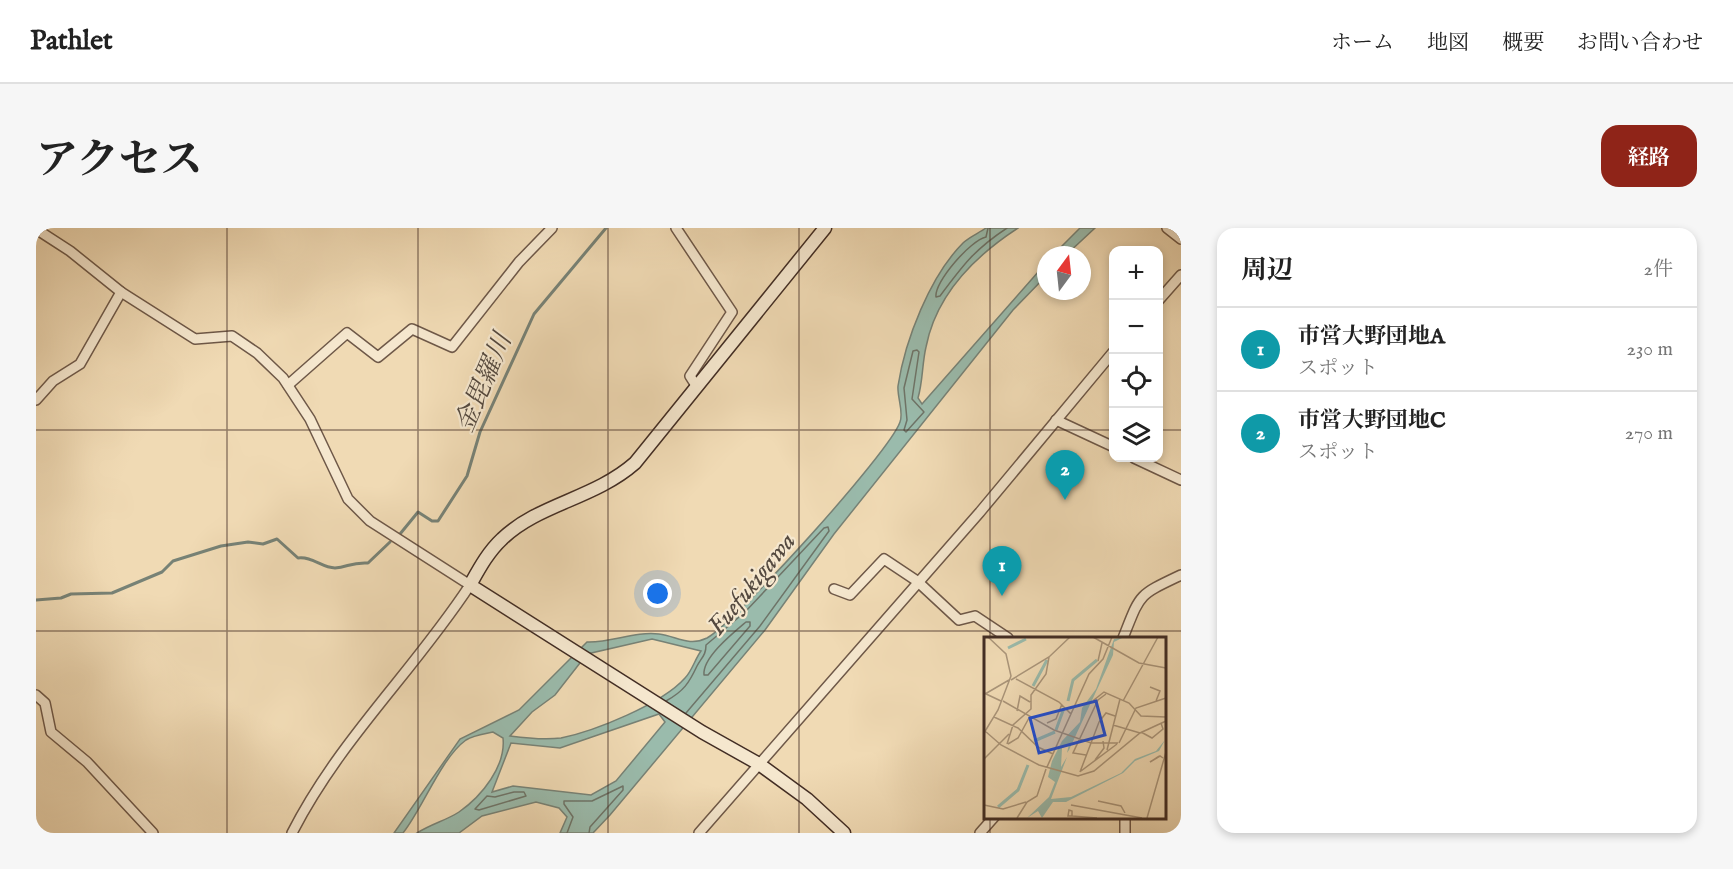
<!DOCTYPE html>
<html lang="ja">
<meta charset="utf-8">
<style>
body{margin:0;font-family:"IM FELL English","Noto Serif JP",serif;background:#f6f6f6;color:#222}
.controls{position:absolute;right:18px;top:18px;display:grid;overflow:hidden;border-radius:12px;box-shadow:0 3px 9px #0003}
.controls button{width:54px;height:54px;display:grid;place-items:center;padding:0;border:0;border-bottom:2px solid #e0e0e0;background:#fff;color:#222;font:30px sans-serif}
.compass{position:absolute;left:1001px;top:18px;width:54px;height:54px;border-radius:50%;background:#fff;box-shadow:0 3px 9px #0003;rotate:15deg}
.you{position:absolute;left:622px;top:366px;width:21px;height:21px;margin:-15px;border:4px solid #fff;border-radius:50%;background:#1a73e8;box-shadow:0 0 0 9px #1a73e833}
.badge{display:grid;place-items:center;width:39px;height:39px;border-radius:50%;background:#8f2418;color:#fff;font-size:20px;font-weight:700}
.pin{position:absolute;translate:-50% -50px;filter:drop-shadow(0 2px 3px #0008)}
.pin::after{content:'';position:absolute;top:32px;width:21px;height:18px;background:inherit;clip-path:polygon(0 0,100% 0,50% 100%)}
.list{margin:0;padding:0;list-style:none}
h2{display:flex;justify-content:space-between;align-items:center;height:78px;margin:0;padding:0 24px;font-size:26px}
h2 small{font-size:20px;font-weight:400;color:#767676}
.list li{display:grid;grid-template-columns:39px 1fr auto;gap:18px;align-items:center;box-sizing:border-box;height:84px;padding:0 24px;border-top:2px solid #e0e0e0}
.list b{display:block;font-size:22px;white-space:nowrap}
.list p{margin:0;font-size:20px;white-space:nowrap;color:#767676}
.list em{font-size:20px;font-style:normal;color:#767676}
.icon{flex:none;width:33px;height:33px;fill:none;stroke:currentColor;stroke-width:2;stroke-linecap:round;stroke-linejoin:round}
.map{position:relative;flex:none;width:1145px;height:605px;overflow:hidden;border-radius:18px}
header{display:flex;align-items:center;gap:36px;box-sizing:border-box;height:84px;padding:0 30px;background:#fff;border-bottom:2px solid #e0e0e0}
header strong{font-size:28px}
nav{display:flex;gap:33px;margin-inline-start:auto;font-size:21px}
.intro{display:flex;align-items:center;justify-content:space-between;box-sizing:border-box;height:144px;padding:0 36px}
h1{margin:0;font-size:42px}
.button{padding:15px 27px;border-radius:18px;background:#8f2418;color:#fff;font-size:21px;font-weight:700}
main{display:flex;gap:36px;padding:0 36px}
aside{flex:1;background:#fff;border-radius:18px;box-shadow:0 3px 9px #0003}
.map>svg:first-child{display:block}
.water{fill:#9abbac;stroke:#778276;stroke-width:1.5;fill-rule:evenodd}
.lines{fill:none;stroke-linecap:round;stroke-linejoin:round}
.shore{stroke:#6e7468;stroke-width:1.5}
.stream{stroke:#778276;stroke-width:3}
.street-casing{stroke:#6e5848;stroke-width:12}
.secondary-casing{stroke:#422d24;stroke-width:15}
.street{stroke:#f5e7ce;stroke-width:9}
.secondary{stroke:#f5e7ce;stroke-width:12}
.grid{fill:none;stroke:#422d24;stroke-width:1.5;stroke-opacity:0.55}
.labels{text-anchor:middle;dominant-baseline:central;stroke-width:4.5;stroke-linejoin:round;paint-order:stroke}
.water-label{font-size:26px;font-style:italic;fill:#54493f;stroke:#f5e7ce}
.inset-river{fill:none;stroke:#9abbac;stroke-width:3}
.inset-road{fill:none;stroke:#aa957a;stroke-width:1.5}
.view{fill:#1d4ed8;fill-opacity:0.15;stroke:#1d4ed8;stroke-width:3}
.inset-edge{fill:none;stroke:#422d24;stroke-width:3}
</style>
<header>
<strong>Pathlet</strong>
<nav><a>ホーム</a><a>地図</a><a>概要</a><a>お問い合わせ</a></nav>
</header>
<div class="intro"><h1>アクセス</h1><a class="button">経路</a></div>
<main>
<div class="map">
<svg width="1145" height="605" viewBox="0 0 1145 605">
<rect width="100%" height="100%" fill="#f0dab4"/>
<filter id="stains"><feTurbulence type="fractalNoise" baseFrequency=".00333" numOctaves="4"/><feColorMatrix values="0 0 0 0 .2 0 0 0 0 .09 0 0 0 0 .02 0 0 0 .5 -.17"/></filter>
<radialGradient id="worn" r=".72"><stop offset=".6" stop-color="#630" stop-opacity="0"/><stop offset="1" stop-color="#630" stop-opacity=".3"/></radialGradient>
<g class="water">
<path d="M950,0H982C939,28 900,67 890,119C886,136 887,153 882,170L886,176L1010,35V48L977,82L798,306L729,402L574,587L557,605H524L531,589L523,580L500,574L446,588L423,605H381C395,596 411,592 423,584C446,568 470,538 467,510L457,504C448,506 438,507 430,512C405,530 387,580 367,605H358L424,511L483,482L551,414C575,415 599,403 623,406C640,408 653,419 671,410C699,395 854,224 864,194C868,184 861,169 862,158C869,112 894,48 927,15C933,9 943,5 950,0ZM616,411L665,423C659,431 656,443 649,450C626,476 559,503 525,510C509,512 489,510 474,508L496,484L519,467L551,426ZM623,486L629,494L580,553L555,567L477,558L456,564L475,515L524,520Z"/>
<polygon points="1044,0 1059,0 1030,27 1017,27"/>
</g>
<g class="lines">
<g class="shore">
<path d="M952,0L950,9C935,12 898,54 900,69L904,68C927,37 939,21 971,0"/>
<polygon points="881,122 883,124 876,171 888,184 870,204 868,202 871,192 868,160 877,123"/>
<path d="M710,394H714V398L672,447H668C666,430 697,405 710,394Z"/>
<path d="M630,473C648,463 653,455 661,438C666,429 670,427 670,417L709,384L788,300L792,299L793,303L724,398L650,485"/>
<polygon points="478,564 488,564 490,568 443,582 439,581 451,568 459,569"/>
<polyline points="531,605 537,589 528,576 528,573 556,573 587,558 587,562 554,599 553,605"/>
</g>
<g class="stream">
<polyline points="364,306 382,284 396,293 402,293 431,248 444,204 498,86 570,0"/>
<path d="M0,372L25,370L35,366L76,365L126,344L137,333L185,318L212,314L227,316L241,311L262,330C276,328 286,340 299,340C312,339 315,334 332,335L354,314"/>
</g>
<g class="street-casing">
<g id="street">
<polyline points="640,0 696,84 654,148 661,159"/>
<polyline points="1131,0 1145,11"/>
<path d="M0,1L34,23L85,64L159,111L196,108L221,125L247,150L274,191L312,271L334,293L434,357C377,444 304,511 256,605"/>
<polyline points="1122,73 1145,47"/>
<polyline points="252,157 311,105 342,129 376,101 416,119 483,34 516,0"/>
<polyline points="0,172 17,153 44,136 85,64"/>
<polyline points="1020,192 1078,219"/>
<polyline points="1098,230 1145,252"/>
<polyline points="798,361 814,367 848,331 881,353 923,392 939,388 972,410"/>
<path d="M1087,410C1105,365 1101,368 1145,347"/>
<polyline points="0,467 9,475 15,504 51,534 117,605"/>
<polyline points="663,605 944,284 1078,123"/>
<polyline points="944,605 959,588"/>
<polyline points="1089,605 1089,588"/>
</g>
</g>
<g class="secondary-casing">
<path id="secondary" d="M789,0L599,235C558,271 502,276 466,311C452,324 443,341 434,357L666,504L723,536L771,571L808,605"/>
</g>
<use href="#street" class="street"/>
<use href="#secondary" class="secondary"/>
</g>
<path class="grid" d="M191,0V605M382,0V605M572,0V605M763,0V605M954,0V410M0,202H1078M1122,202H1145M0,403H1145M954,588V605"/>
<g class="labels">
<g class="water-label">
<text transform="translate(448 155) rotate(-67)">金毘羅川</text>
<text transform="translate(716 356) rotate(-51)">Fuefukigawa</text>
</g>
</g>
<g transform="translate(948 409)">
<rect width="182" height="182" fill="#f0dab4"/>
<path d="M140,0L130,5L129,18L85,113L83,116L85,107L78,111L77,130L83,120L67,162L87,160L137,136L151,122L172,114L181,103L175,114L151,124L139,136L82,165H69L58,181L54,174L43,181L65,160L71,145L64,140L68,124L78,104L96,85L98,71L112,52L130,2Z" fill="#9abbac"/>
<path class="inset-river" d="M24,11L42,2M49,49L63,23M84,64L89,43L113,23M72,93L80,71M50,104L71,95M14,170L34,153L44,128"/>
<path class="inset-road" d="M109,0L155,26L182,31M114,24L118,6M32,42L75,65L87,77M27,43L65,20L86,0M166,50L176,54L172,64M0,56L17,64M1,57L25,43M19,64L70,93L107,106H134M139,64L174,0M113,65L110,63L120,55L145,66L157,79L182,80M33,74L36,59L46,65M10,80L34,91L54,110L69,117M63,86L72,82L78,67M129,88L156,96M1,94L17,108L55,128L94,139L110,134L156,96L182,84M157,95L168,101L179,92L177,86M0,96L14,73L27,39L22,17L4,0M135,106L152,71L182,61M23,107L29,88L47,72V58L62,37L65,20M24,107L34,101L45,81M123,113L136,62M102,118L89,116L114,63L122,57M175,119L166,125L176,119L179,121M0,122L25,97M111,123L120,111L119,104M63,130L105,37L119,22L128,0M97,134L133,107M96,135L115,85L122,76L131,79M114,164L137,169L141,176M0,168L19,172L42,165M87,168L158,181M85,173L88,174V179H84ZM88,179L113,181M33,181L43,165L53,159L62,132M163,181L182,115"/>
<path class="view" d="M112,64L121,98L55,116L46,81Z"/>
<rect width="182" height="182" class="inset-edge"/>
</g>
<rect width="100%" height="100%" filter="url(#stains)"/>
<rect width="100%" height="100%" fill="url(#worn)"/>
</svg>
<div class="controls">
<button>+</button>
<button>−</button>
<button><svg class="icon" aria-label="locate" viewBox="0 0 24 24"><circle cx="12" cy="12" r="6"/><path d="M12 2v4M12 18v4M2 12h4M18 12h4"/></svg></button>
<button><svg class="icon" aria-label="layers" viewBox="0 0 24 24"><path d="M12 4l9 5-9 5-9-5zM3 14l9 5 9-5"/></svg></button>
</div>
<svg class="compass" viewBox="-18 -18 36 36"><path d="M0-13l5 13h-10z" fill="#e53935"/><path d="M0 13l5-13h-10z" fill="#767676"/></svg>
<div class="you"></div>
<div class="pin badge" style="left:966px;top:368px;background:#0f9aa8">1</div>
<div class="pin badge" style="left:1029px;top:272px;background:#0f9aa8">2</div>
</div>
<aside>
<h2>周辺<small>2件</small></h2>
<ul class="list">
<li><span class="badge" style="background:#0f9aa8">1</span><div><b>市営大野団地A</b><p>スポット</p></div><em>230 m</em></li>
<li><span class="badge" style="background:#0f9aa8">2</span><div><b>市営大野団地C</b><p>スポット</p></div><em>270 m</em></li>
</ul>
</aside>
</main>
